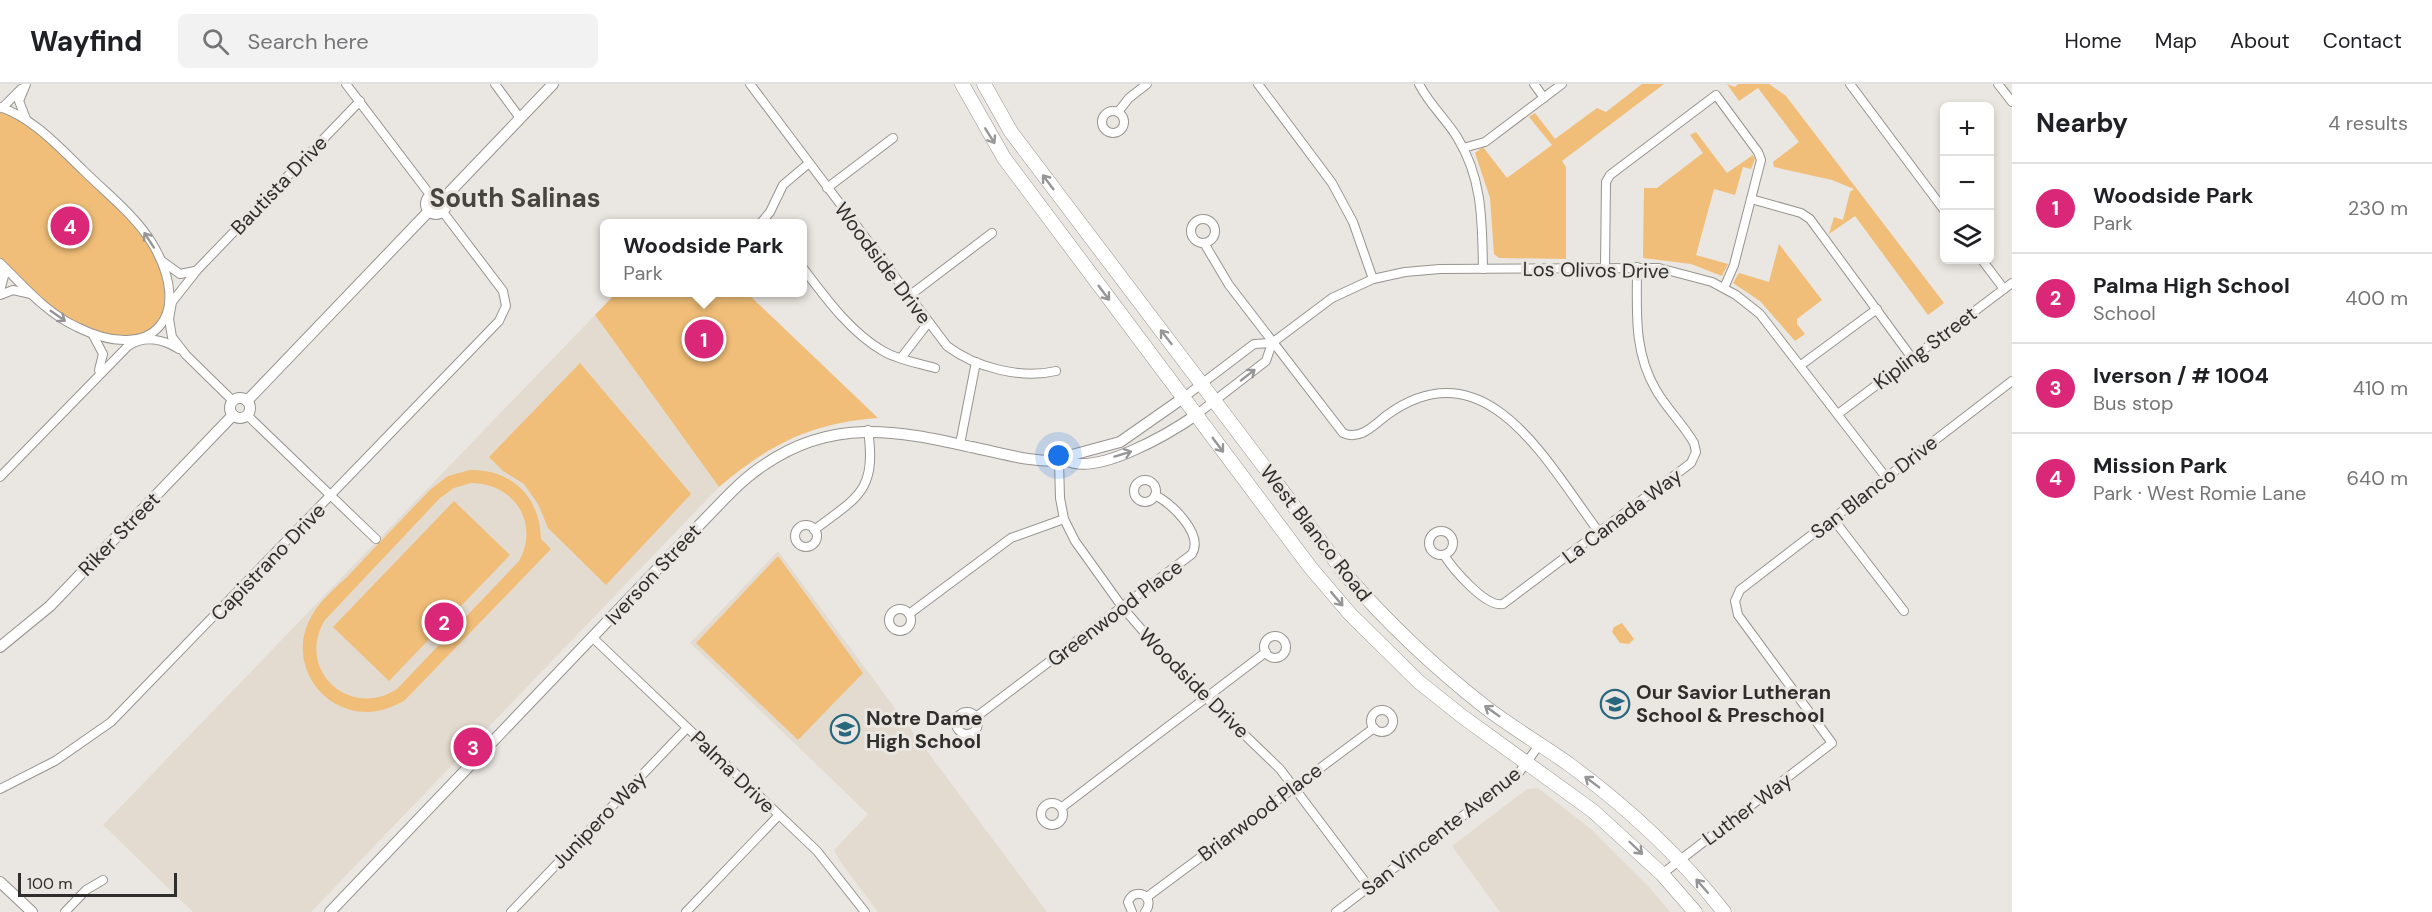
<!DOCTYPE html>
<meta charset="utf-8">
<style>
body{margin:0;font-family:"DM Sans",sans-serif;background:#f2f2f2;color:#202124}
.controls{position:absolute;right:18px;top:18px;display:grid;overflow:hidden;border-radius:9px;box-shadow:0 3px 9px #0003}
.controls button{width:54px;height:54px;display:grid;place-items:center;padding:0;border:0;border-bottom:2px solid #e0e0e0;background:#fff;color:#202124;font:30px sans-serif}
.scale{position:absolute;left:18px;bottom:15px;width:159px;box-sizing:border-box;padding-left:6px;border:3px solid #2f2e2c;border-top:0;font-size:16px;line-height:21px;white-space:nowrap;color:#2f2e2c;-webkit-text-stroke:4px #eae6e1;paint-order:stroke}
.you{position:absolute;left:1059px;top:372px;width:21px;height:21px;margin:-15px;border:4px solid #fff;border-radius:50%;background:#1a73e8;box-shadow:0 0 0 9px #1a73e833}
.badge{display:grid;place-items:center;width:39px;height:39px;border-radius:50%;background:#db2777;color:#fff;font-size:20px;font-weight:700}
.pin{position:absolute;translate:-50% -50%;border:3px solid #fff;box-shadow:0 2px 6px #0006}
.popup{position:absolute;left:600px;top:135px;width:207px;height:78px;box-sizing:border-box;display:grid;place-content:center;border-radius:9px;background:#fff;filter:drop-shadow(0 2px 4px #0005);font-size:20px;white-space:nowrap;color:#757577}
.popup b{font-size:22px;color:#202124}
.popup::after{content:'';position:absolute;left:50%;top:100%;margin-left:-12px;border:12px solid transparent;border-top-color:#fff}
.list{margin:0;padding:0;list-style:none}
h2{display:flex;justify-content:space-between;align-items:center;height:78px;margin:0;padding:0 24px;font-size:26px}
h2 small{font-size:20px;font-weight:400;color:#757577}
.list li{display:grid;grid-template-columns:39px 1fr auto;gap:18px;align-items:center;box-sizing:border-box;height:90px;padding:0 24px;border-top:2px solid #e0e0e0}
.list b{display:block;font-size:22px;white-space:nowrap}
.list p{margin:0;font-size:20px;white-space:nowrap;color:#757577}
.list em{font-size:20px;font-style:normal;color:#757577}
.icon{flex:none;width:33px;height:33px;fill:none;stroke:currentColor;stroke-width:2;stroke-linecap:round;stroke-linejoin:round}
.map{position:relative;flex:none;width:2012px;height:828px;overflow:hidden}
header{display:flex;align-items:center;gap:36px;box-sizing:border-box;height:84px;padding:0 30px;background:#fff;border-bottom:2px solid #e0e0e0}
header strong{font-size:28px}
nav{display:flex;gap:33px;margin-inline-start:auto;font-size:21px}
.search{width:420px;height:54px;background:#f2f2f2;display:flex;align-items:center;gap:15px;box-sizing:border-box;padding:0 21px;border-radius:9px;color:#757577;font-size:22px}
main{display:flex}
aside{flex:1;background:#fff}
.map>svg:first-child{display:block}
.built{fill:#e4dbd0}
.green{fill:#f0be78;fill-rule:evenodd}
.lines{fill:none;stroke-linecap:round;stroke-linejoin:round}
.minor-casing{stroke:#97948f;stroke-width:10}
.tertiary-casing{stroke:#97948f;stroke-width:12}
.primary-casing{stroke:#97948f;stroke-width:15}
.minor{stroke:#fff;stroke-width:8}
.tertiary{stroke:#fff;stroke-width:10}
.primary{stroke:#fff;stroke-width:14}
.oneway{stroke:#979696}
.labels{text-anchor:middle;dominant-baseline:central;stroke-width:6;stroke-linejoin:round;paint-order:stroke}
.street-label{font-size:20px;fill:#2f2e2c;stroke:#eae6e1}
.poi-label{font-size:20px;font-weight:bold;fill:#2f2e2c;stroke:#eae6e1;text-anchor:start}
.district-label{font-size:26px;font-weight:bold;fill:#474440;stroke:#eae6e1}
</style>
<header>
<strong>Wayfind</strong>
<div class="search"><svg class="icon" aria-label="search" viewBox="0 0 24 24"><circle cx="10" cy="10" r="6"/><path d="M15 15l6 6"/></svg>Search here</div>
<nav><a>Home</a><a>Map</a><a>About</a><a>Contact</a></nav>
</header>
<main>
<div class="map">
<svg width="2012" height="828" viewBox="0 0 2012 828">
<rect width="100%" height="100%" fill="#eae6e1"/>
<g class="built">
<polygon points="595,231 719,403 311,828 193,828 103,741"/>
<polygon points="778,467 1047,828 878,828 839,776 834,766 868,730 690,559"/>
<polygon points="1538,704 1591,745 1650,804 1670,828 1500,828 1452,762 1527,705"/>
</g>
<g class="green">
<polygon points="1642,0 1664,0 1562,77 1566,83 1566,175 1499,174 1494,170 1490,114 1475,69 1483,63 1507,94 1552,61 1529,33 1535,29 1555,55 1597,24 1606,28"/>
<polygon points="1727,0 1735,3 1738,0 1769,0 1786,12 1944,219 1928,231 1855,132 1829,150 1834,133 1843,136 1850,108 1854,105 1832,96 1774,83 1773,78 1799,58 1758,4 1739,17"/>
<polygon points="0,23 26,36 144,148 166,197 162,239 131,258 65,237 0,179"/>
<polygon points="1696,48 1727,89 1753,71 1755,75 1751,85 1743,83 1735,111 1714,105 1696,171 1728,180 1722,192 1691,180 1643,174 1644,104 1657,104 1703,69 1690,51"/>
<polygon points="1779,160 1822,216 1797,235 1797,240 1805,250 1795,257 1760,217 1733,199 1739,189 1769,198"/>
<path d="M617,208L747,209L878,334C811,339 770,360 719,403L595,231Z"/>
<polygon points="580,279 691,410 606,501 548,444 538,420 524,400 503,387 489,373"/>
<path d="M470,386C512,385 540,413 541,455L551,465L405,616C384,629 359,633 336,620C307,604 294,567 309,537C317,519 334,505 348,492C375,463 403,434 431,405L448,392ZM471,399C514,399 540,439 519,477L397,605C349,636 295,585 325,536L440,414L454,404Z"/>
<polygon points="454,417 510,471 389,597 333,543"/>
<polygon points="778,472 863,589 798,656 696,559"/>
<polygon points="1622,539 1634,555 1629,560 1620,559 1612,548 1614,543"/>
</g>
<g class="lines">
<g class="minor-casing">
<g id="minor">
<polyline points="346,0 431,112"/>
<polyline points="495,0 520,34"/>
<path d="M750,0L947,262C976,284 1021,295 1056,287"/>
<polyline points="1258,0 1332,99 1353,138 1373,195"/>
<path d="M1419,0C1429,20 1445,34 1457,53C1483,95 1482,138 1483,185"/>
<polyline points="1534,0 1544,14"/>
<polyline points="1850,0 1944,126"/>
<polyline points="1998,0 2012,18"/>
<path d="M0,23C33,34 58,62 83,86C106,109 135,131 152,159C195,231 154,281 77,243C46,229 24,202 0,179"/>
<polyline points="2,24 21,5"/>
<circle cx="1113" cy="38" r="11"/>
<polyline points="1118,28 1129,14 1147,0"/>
<polyline points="26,35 19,17 26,0"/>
<polyline points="1463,64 1485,58 1562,0"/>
<polyline points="827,104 893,54"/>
<polyline points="1751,115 1801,129 1810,135 1912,274"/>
<circle cx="1203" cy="147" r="12"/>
<polyline points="760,140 770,128 783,101 809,79"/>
<path d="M1204,159L1229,201L1343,349C1360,357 1374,341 1387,331C1487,259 1548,381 1599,448"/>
<polyline points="1982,176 2004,205"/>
<polyline points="162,177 180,190 195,187"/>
<polyline points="1605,183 1606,98 1610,91 1716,11 1758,68 1761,76 1734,181 1724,204"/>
<path d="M803,184C825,213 850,248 883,267C898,276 918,279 935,284"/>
<polyline points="0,207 4,192 0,180"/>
<polyline points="0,211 13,206 31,210"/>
<polyline points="909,212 992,149"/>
<polyline points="93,251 103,270 99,286"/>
<polyline points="901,274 928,239"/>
<polyline points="1801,281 1877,225"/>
<polyline points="1183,314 1254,260 1272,259"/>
<polyline points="233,317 186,271 172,253 169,235 172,218 198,185 360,17"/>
<polyline points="1838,330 2012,199"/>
<polyline points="247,331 376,455"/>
<polyline points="1196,331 1266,277 1272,259 1332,214 1373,195 1405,188 1440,185 1659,184 1712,198 1736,211 1760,230 1885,392"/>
<polyline points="960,360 976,278"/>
<polyline points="1059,377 1060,414 1064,435 1075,457 1123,524 1176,585 1280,685 1369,803"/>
<path d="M0,393L128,262C144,251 163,255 179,265"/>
<circle cx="1145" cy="407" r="11"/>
<polyline points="1834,436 1904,527"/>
<circle cx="806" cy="452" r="11"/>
<path d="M814,446C858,413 877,407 868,346"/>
<circle cx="1441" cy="459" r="12"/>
<path d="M1444,471C1453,485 1486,524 1503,520L1691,379L1696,368L1694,359C1683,340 1667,325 1656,306C1633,267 1637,226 1637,183"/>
<circle cx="900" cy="536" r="11"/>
<polyline points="909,530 1011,454 1064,435"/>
<circle cx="1275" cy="563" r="11"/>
<polyline points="593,554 817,767 865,828"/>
<circle cx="1382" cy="637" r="11"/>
<circle cx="967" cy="639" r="11"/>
<path d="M976,633L1192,470C1204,450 1172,420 1155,411"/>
<polyline points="0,705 55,677 111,638 499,237 506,222 503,207 443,128"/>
<circle cx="1052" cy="730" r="11"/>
<polyline points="1061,724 1266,568"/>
<polyline points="1662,790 1832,659 1738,531 1735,517 1740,506 2012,297"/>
<polyline points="1147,813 1374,644"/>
<polyline points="65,828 86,806 103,796"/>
<polyline points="511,828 687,644"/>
<polyline points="686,828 778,732"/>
<path d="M1132,828L1128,818C1135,801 1157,813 1145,828"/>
<polyline points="1336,828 1518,690 1540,660"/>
</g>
</g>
<g class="tertiary-casing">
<g id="tertiary">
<circle cx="436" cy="120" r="10"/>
<polyline points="444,114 553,0"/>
<circle cx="240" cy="324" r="10"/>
<polyline points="247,317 429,127"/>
<path d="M1066,376C1096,393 1170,349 1196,331"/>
<polyline points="0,563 50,522 233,331"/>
<polyline points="0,798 32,828"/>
<path d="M330,828L706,434C724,416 742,395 764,381C832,334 896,346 971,363C1002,369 1034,380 1066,376L1072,371L1120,358L1183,314"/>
</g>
</g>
<g class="primary-casing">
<g id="primary">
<polyline points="962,0 1004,74 1310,483 1350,530 1419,598 1463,633 1593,727 1662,790 1695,828"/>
<path d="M984,0L1011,48L1346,491C1388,539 1433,582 1484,622C1511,643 1542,661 1570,681C1627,723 1680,772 1724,828"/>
</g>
</g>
<use href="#minor" class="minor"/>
<use href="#tertiary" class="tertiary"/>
<use href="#primary" class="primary"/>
</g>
<defs><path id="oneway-shaft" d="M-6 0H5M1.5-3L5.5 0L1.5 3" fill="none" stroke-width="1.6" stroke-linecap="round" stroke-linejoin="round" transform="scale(1.5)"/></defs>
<g class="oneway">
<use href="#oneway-shaft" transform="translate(990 52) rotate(58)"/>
<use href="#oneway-shaft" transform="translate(1048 98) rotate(-127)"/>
<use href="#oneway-shaft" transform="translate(149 156) rotate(-123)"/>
<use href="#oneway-shaft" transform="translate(1104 209) rotate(53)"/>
<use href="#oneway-shaft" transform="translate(58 232) rotate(35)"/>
<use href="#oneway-shaft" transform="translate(1166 253) rotate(-128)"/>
<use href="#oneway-shaft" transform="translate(1248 291) rotate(-38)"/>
<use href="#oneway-shaft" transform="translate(1218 361) rotate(53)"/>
<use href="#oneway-shaft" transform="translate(1123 370) rotate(-17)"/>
<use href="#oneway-shaft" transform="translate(1337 515) rotate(50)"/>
<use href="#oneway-shaft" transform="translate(1492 627) rotate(-145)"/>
<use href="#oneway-shaft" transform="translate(1592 698) rotate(-143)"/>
<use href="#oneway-shaft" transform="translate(1636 764) rotate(44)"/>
<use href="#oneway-shaft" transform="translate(1702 802) rotate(-131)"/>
</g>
<defs>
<g id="school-ring" transform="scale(1.5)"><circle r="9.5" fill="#eae6e1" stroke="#28677d" stroke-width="1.5"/><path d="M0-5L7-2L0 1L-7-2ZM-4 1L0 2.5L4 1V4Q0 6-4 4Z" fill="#28677d"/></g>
</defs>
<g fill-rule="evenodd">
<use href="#school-ring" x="1615" y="620"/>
<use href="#school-ring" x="845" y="645"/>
</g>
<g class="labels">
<g class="street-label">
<text transform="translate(279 101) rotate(-46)">Bautista Drive</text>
<text transform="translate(883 179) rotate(53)">Woodside Drive</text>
<text transform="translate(1596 186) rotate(1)">Los Olivos Drive</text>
<text transform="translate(1925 264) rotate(-37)">Kipling Street</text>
<text transform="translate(1874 403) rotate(-38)">San Blanco Drive</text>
<text transform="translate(1622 432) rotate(-37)">La Canada Way</text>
<text transform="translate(1316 449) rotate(52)">West Blanco Road</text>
<text transform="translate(119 450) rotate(-46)">Riker Street</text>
<text transform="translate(268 478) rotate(-46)">Capistrano Drive</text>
<text transform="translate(653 490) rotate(-47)">Iverson Street</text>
<text transform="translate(1115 529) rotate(-37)">Greenwood Place</text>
<text transform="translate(1194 599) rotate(45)">Woodside Drive</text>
<text transform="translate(733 688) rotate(44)">Palma Drive</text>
<text transform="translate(1747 725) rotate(-37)">Luther Way</text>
<text transform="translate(1260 728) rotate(-37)">Briarwood Place</text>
<text transform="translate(599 736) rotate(-46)">Junipero Way</text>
<text transform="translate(1441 747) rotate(-38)">San Vincente Avenue</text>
</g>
<g class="poi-label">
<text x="1636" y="608">Our Savior Lutheran<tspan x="1636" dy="23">School &amp; Preschool</tspan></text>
<text x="866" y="634">Notre Dame<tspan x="866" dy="23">High School</tspan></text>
</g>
<g class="district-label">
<text x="515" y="114">South Salinas</text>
</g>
</g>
</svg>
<div class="controls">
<button>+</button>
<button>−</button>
<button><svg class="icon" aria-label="layers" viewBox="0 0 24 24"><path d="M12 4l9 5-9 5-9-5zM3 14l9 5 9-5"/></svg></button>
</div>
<div class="scale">100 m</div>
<div class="you"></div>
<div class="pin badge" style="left:704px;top:255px">1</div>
<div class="popup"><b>Woodside Park</b>Park</div>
<div class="pin badge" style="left:444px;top:538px">2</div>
<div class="pin badge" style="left:473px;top:663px">3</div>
<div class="pin badge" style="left:70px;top:142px">4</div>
</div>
<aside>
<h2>Nearby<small>4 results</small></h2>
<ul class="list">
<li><span class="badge">1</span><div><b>Woodside Park</b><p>Park</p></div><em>230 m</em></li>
<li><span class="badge">2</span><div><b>Palma High School</b><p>School</p></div><em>400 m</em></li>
<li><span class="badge">3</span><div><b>Iverson / # 1004</b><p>Bus stop</p></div><em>410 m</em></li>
<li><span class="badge">4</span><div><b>Mission Park</b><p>Park · West Romie Lane</p></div><em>640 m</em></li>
</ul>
</aside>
</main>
